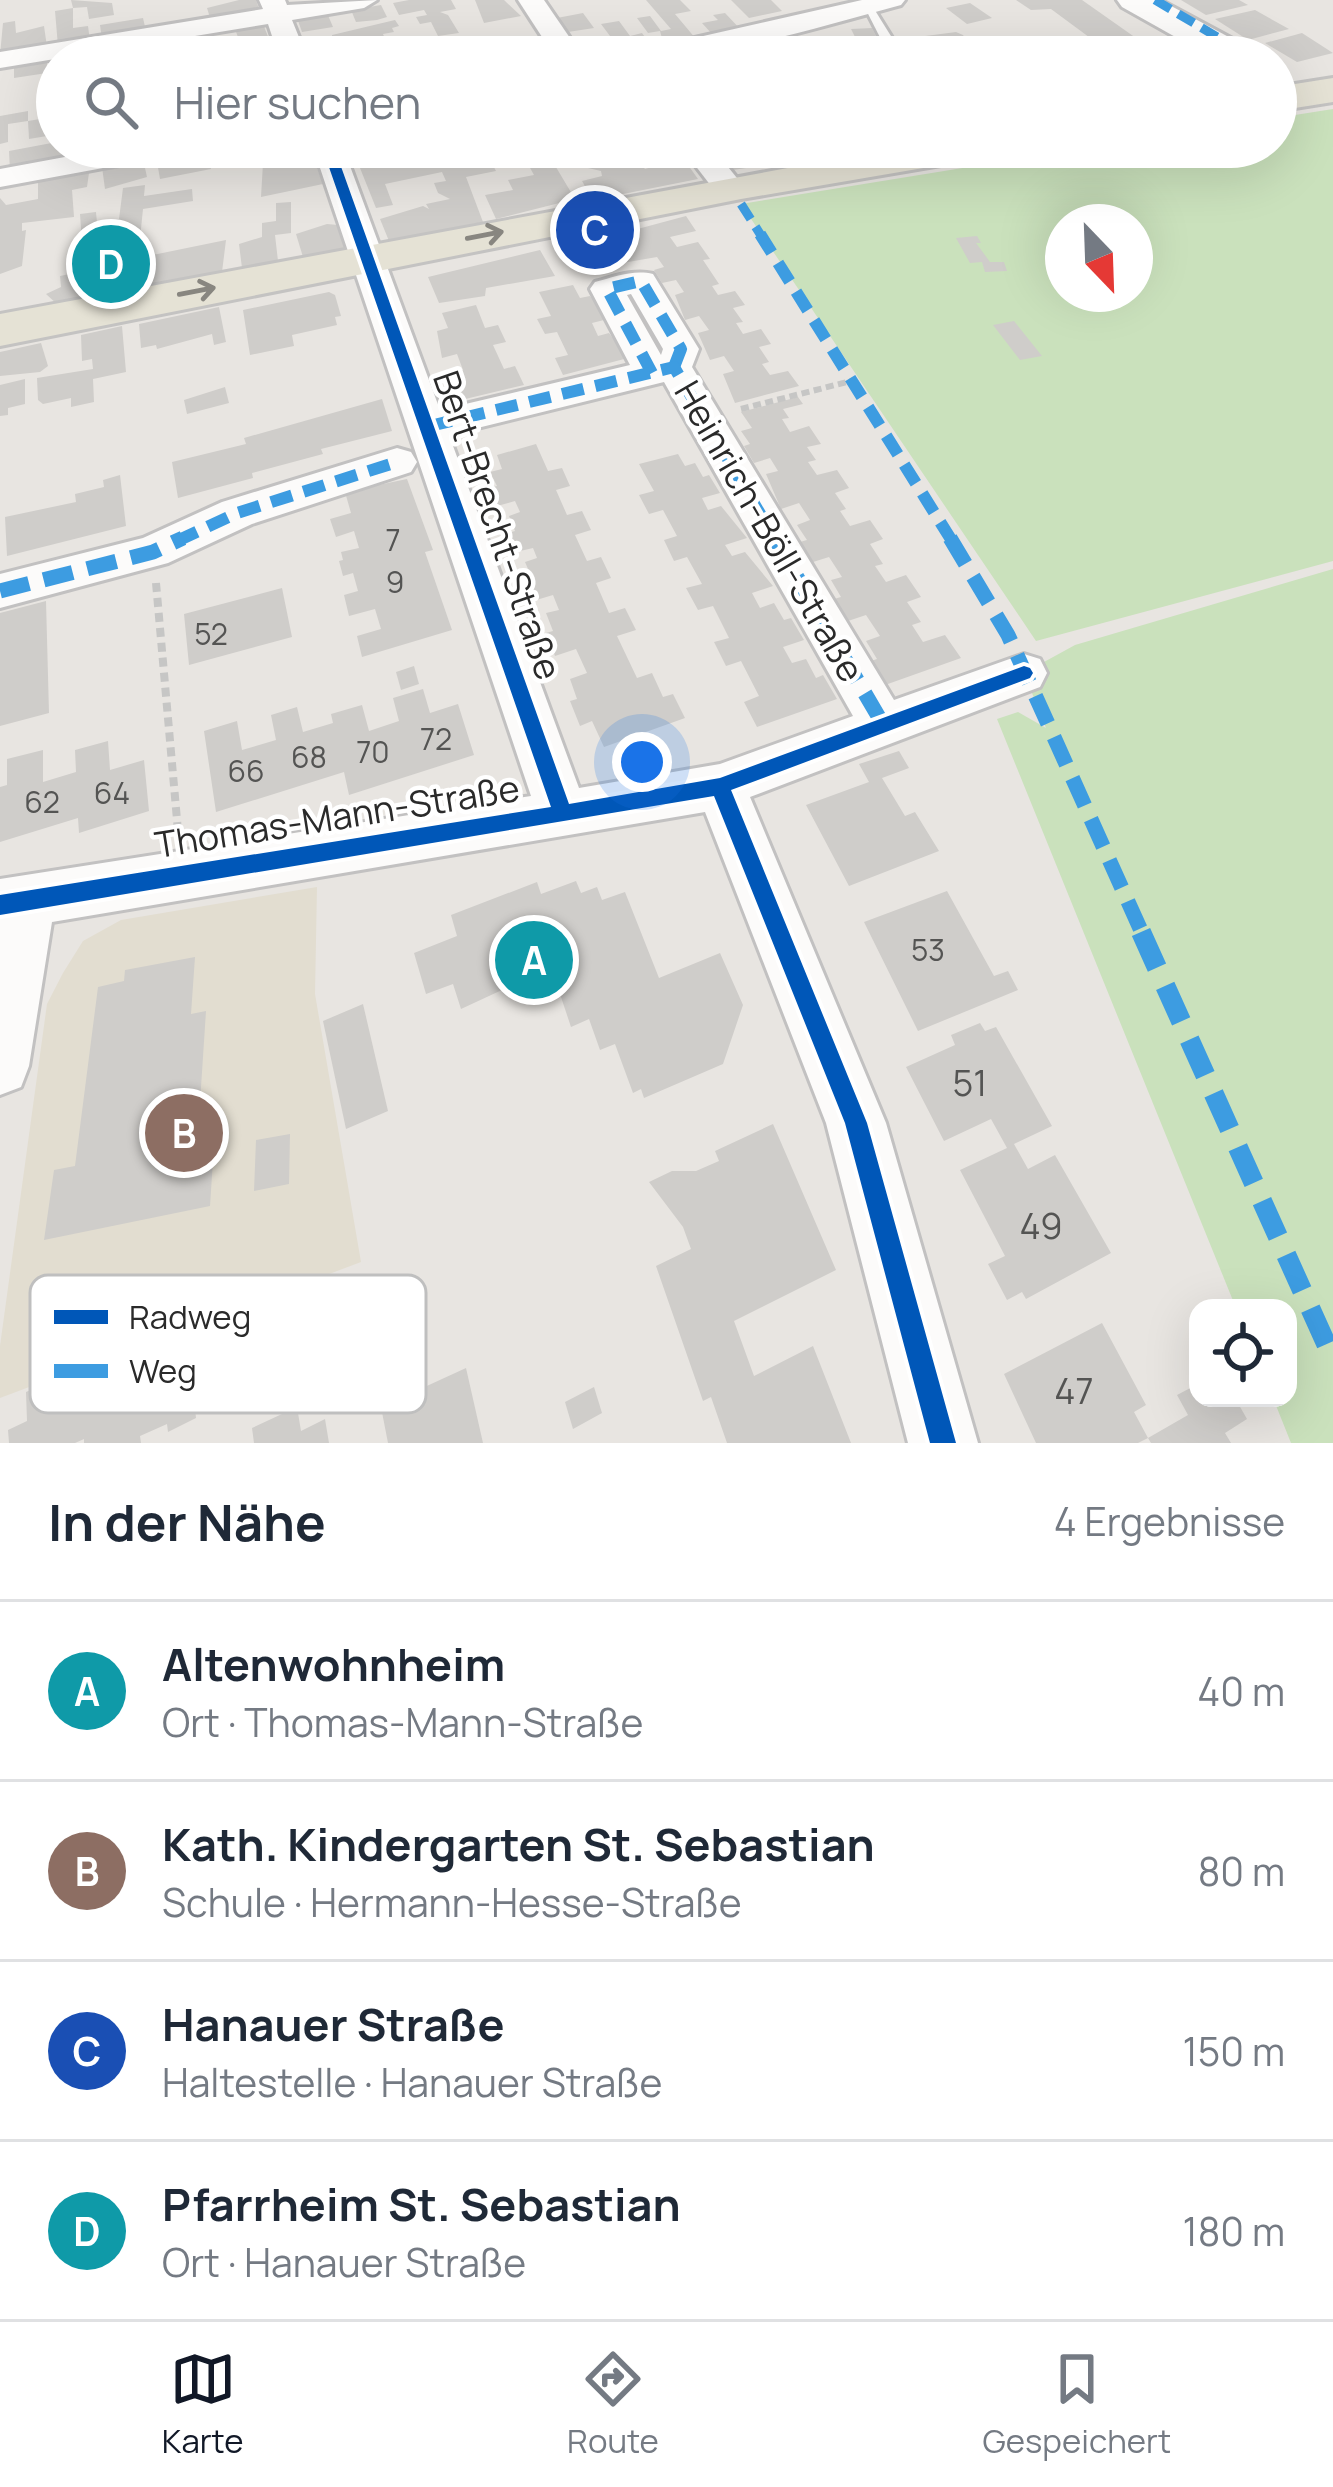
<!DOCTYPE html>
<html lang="de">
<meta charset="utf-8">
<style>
body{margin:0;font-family:Manrope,sans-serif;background:#f6f6f7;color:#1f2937}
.controls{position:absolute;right:36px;bottom:36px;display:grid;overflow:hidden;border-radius:24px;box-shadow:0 12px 48px #0002}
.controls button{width:108px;height:108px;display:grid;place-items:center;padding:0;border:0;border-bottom:3px solid #e0e1e3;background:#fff;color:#1f2937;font:60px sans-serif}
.compass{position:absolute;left:1045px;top:204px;width:108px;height:108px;border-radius:50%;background:#fff;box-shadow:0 12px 48px #0002;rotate:157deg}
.you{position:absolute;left:642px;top:762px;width:42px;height:42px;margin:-30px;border:9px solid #fff;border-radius:50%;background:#1a73e8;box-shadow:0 0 0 18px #1a73e833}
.badge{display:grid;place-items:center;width:78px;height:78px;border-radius:50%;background:#111827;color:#fff;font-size:39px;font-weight:700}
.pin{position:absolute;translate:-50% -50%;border:6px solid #fff;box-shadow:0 3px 12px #0006}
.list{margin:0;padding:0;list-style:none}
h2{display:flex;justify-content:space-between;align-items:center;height:156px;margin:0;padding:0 48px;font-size:51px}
h2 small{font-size:39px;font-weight:400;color:#747a83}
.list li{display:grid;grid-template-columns:78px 1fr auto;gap:36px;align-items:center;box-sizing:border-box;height:180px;padding:0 48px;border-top:3px solid #e0e1e3}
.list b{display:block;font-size:45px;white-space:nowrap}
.list p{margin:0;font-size:39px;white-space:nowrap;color:#747a83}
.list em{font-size:39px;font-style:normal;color:#747a83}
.icon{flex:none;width:66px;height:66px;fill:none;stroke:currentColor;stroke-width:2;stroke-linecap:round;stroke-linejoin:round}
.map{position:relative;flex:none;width:1333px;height:1443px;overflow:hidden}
.search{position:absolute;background:#fff;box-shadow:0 12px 48px #0002;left:36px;right:36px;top:36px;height:132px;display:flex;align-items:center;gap:30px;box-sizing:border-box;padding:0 42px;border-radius:66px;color:#747a83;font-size:45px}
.sheet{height:876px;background:#fff}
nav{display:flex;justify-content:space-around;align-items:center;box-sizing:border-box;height:168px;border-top:3px solid #e0e1e3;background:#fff;font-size:33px;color:#747a83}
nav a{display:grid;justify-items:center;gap:6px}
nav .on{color:#111827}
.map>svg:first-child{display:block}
.education{fill:#e2ddd0}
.green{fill:#cae1bc;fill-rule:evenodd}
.building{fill:#cfcdca}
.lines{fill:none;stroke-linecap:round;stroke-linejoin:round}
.lane-casing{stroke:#c2c1c1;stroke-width:6}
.street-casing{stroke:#c2c1c1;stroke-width:6}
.secondary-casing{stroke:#c2c1c1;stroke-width:6}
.primary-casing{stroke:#c4c3c2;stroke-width:6}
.path-far2{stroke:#c6c6c5;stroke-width:4.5;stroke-dasharray:6 3;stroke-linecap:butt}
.path-far1{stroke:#c6c6c5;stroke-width:6;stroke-dasharray:8 4.5;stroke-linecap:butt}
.path{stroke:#c6c6c5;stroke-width:8;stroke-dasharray:9 6;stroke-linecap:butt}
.lane{fill:#fcfbfa;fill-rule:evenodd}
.street{fill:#fcfbfa;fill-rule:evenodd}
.secondary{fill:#fcfbfa;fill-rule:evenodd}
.primary{fill:#e5e2d5;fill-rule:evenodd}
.quiet-far3{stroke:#3d9ce1;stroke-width:9;stroke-dasharray:18 9;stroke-linecap:butt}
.quiet-far2{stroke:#3d9ce1;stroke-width:12;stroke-dasharray:22 12;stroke-linecap:butt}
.quiet-far1{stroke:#3d9ce1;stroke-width:15;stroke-dasharray:30 15;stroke-linecap:butt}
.quiet{stroke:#3d9ce1;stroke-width:20;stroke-dasharray:39 20;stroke-linecap:butt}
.cycleway-casing{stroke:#fff;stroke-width:8}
.cycleway{fill:#0057b8;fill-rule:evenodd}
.oneway{stroke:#888680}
.labels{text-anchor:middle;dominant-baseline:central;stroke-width:9;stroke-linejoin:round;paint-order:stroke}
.number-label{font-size:30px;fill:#545453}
.street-label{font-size:36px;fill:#2a2a2a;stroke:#fff}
.near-number-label{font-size:36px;fill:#545453}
.key{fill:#fff;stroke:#bfbfbf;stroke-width:3}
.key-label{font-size:33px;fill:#2a2a2a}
</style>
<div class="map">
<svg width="1333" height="1443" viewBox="0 0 1333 1443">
<rect width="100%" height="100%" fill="#e8e5e1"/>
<polygon class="education" points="317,887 315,994 361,1262 0,1398 0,1346 47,1004 63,973 83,941 121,920"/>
<g class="green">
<path d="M1333,109V561L1036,641L741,204L1091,147H1276V118ZM1063,222H1135V294H1063Z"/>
<polygon points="1333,569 1333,1443 1291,1443 1273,1398 1288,1398 1288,1308 1236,1308 997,719 1018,712 1046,728 1024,673 1075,645"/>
</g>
<g class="building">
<polygon points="71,0 112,3 114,15 89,19 87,7 73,8"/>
<polygon points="239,0 256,0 259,9 211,21 207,8"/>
<polygon points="409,0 451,0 456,9 440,12 448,15 459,33 438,36 431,22 420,24 416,17 427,15 424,10 399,15 393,3"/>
<polygon points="475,0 504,0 521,16 484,23"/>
<polygon points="646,0 680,0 691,11 675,14 696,39 671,43 663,42 660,31 648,33 637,18 650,16 661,31 671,29"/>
<polygon points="731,0 771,0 782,11 749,18"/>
<polygon points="1016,0 1082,0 1163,57 1116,57 1051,9 1031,10"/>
<polygon points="1181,0 1239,0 1248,5 1206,15"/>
<polygon points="970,3 992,18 967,24 946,8"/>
<polygon points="381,5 387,17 377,20 356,22 351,10"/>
<polygon points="73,8 73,28 88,26 90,41 58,46 55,11"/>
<polygon points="1255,10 1289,29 1248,40 1215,19"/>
<polygon points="327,13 333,27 302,32 297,18"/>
<polygon points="583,13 594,28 568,32 557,18"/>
<polygon points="725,13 741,30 713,35 702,23 718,20 713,15"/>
<polygon points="143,18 146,31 102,39 100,25"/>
<polygon points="395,20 399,26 392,28 394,32 383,34 386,41 361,54 314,57 311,49 332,46 332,35"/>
<polygon points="15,21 16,33 44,26 47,47 0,55 3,23"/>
<polygon points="619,21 630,36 642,33 652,47 622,52 601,24"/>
<polygon points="263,24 269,39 239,40 235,29"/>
<polygon points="872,28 879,42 873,42 881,57 865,57 851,29"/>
<polygon points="956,32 963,35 977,57 920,57 910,38"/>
<polygon points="1302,33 1333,53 1297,62 1265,43"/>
<polygon points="204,34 208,47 176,54 173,39"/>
<polygon points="505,37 518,57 497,57 487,41"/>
<polygon points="841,37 856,57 774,57 768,47"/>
<polygon points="427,38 435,51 406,56 399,43"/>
<polygon points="604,38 615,53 584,57 574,44"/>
<polygon points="1051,39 1080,57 1006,57 1001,48"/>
<polygon points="155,42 159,57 127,57 125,47"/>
<polygon points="47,59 47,73 14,78 14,65"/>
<polygon points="28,111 28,121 8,124 8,142 0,144 0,116"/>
<polygon points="52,117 53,135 29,139 28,121"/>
<polygon points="57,142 57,147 71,147 73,159 10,171 9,151"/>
<polygon points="206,147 211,169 160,179 156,156"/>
<polygon points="224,147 259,147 261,155 249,157 252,165 241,167 239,159 227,161"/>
<polygon points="272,147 309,147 323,184 261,197 263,163 276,161"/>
<polygon points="440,147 464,147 465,161 488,156 496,171 466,177 483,222 389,241 380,219 423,206 429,209 426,204 450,199 438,193 434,183 446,181 442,172 385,184 393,205 376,208 358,163 364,158"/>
<polygon points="483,147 544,147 575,199 496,219 485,195 513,190 508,180 534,175 520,150 488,156"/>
<polygon points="583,147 608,147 613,165 621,163 617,157 632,154 645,169 683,158 698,179 593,200 582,181 602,176 601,171 588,168"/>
<polygon points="813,147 819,157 733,170 724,153 740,147"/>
<polygon points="143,159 147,177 105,189 102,167"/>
<polygon points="71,173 89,173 87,187 72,190 74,217 22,223 22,231 26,230 22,266 0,274 0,198 6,205 38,199 38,180"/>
<polygon points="145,185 144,196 192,189 193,201 143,209 138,258 226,240 222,272 58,305 46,294 61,287 60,276 84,271 80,214 96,212 97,223 119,219 123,188"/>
<polygon points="291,202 291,233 275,235 278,261 242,268 239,244 262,237 262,223 276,221 276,203"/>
<polygon points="686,216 696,231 670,237 677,247 698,242 710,259 703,260 719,284 712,286 718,295 735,291 745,305 733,308 743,322 736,323 743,334 761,329 771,344 759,347 769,362 762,364 770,375 788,371 799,386 735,403 723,374 734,371 724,356 710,360 698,333 709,330 699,316 685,320 675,295 684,292 676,280 662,283 654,270 664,267 657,257 605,266 600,257 613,254 604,238"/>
<polygon points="327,224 338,225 345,248 303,257 296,234"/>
<polygon points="977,236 981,243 976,243 990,262 1004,262 1007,271 985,272 982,262 970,263 956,238"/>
<polygon points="540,250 555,276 486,288 485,296 439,303 428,277"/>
<polygon points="573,285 580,298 590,296 608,319 592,323 598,336 609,333 628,358 563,375 555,358 568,355 557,332 545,334 537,319 551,316 539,292"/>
<polygon points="329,292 335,295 341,316 335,317 337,325 292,335 294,346 250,355 243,310"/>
<polygon points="476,305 485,328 498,325 506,342 493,345 504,369 515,366 524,385 457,401 452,373 463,370 457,354 442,358 437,331 448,328 442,313"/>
<polygon points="219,307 226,342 214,345 212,334 157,349 156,345 141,348 139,324"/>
<polygon points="1014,321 1042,356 1020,360 993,325"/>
<polygon points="122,326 126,372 93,379 94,402 71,407 71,398 43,404 38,400 37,378 93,369 92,359 82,361 81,335"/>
<polygon points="41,343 48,366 40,372 0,376 0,352"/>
<polygon points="25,379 25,404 8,408 8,415 0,416 0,385"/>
<polygon points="225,387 229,403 187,414 184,400"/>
<polygon points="798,397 803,404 783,409 789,418 782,419 790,432 809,426 821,444 807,447 816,460 808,462 817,475 837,470 849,488 835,493 846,509 840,511 850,526 870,520 883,539 870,544 883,564 875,566 886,582 906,575 921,597 907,602 921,622 912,625 923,642 945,635 961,658 885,685 871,661 877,659 866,641 880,636 866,615 848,621 834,599 841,597 831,580 842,577 829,557 813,562 800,542 807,540 797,525 810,520 799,503 781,509 766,474 778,471 770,458 754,463 744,446 750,444 741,431 752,428 741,412"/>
<polygon points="382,399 392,431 321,449 323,454 252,473 253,478 178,498 172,462 246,444 244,438"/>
<polygon points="536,444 548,471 562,468 570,486 556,490 567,515 582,511 591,530 575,535 587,561 601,557 611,578 596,583 609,613 625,608 636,630 617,636 637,678 652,673 663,697 673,694 685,718 604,747 592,721 580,726 570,701 577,699 570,679 587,673 576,649 555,656 546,633 553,631 546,613 559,610 553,595 533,601 525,580 532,578 525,562 537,558 533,548 516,552 508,533 515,531 509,516 520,512 515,501 497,506 490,488 497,486 490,472 502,469 497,455"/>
<polygon points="678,454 685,466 695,463 703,477 709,475 720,493 702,498 708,510 721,506 747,538 725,545 732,556 745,552 773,586 752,593 760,608 774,603 784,620 791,618 804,640 783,647 792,663 806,659 816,678 823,675 837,699 757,727 744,702 759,696 741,661 726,666 714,642 729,638 713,606 698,610 686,588 702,584 687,557 674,561 664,540 677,536 663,510 649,514 639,495 654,491 639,464"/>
<polygon points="120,475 126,526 7,556 5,517 76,502 75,494 104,487 103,480"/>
<polygon points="407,479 433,550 425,552 452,630 362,657 357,636 381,629 375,609 349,616 344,595 358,591 353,573 343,576 339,561 343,560 341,552 359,548 354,531 336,537 330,519 351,513 345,492"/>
<polygon points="282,588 292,637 189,665 184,614"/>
<polygon points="46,601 49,713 0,726 0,613"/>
<polygon points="414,666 419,684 401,690 396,672"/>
<polygon points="423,689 430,713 458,704 474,755 349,795 344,772 216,812 204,731 237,721 242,750 276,740 271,715 297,707 303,732 333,723 331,714 362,705 369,731 399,721 393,698"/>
<polygon points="108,741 110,770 144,760 149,811 79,833 78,818 0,842 0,787 7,785 7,759 43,750 43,782 76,772 75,750"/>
<polygon points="899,751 909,768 882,778 905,816 915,812 939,851 849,886 806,805 869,782 859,764"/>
<polygon points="576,881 581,893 597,887 602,900 625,892 659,978 720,953 743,1005 723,1064 644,1098 641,1089 633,1093 615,1044 600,1050 589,1019 571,1027 551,967 461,1009 453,984 426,994 414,953 457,936 451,915 537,882 541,894"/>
<polygon points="947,891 994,976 1008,971 1018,990 918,1031 864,922"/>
<polygon points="195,957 191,1014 206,1011 198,1133 215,1130 210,1206 44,1240 54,1170 75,1166 98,987 124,981 125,970"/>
<polygon points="363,1004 388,1111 346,1129 323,1021"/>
<polygon points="980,1023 985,1031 996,1027 1052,1126 1014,1144 1028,1169 1055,1155 1111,1253 1026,1299 1022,1292 1007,1300 988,1264 1005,1256 960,1170 1007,1148 991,1119 944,1141 906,1067 955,1045 951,1035"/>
<polygon points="773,1124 836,1270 734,1321 754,1376 813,1346 851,1443 727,1443 711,1397 703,1401 656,1266 691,1249 683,1227 649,1182 672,1171 696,1171 719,1161 715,1151"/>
<polygon points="290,1134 289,1184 254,1191 256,1140"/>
<polygon points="1102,1323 1146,1405 1134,1412 1148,1438 1138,1443 1036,1443 1004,1374"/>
<polygon points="189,1351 196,1418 168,1432 167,1424 140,1436 141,1443 84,1443 84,1439 75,1443 9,1443 8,1430 27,1421 26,1392 78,1369 80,1399"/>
<polygon points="466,1368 483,1443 388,1443 381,1407"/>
<polygon points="1198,1384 1198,1398 1235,1398 1247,1419 1225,1433 1231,1443 1151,1443 1148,1438 1188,1415 1177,1395"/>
<polygon points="594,1387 602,1413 573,1429 565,1402"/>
<polygon points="297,1407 301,1431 325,1419 329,1443 254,1443 252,1428"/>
</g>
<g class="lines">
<g class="lane-casing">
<g id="lane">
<polygon points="863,4 871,4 904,57 890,57"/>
<polygon points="819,147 834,147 850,169 847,172 837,172"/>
</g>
</g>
<g class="street-casing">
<g id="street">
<polygon points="259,0 285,0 287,5 377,0 364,8 292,20 307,57 279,57 268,24 0,68 0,52 263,9"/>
<polygon points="518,0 544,0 583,57 555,57"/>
<path d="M862,0H905L901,5C812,29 725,57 633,57L637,51Z"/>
<polygon points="119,147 183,147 168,156 0,187 0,169"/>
<path d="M313,147H343L440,410L630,365L590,289L595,282C614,277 634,269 653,274L699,349L692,367L894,700L1024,654L1040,659L1047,673L1040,687L750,797L886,1123L978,1443H908L826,1123L705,812L52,922L29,1066L21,1087L0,1095V879L531,796ZM631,294L663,349L661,355L627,295ZM664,382L853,716L720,764L579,788L449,435Z"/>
<polygon points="681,147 712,147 745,188 740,195 718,195"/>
<polygon points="397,448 411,452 417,462 411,472 252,524 168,563 0,608 0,574 143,538 222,502"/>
</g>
</g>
<g class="secondary-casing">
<polygon id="secondary" points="1117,0 1160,0 1251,49 1257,57 1211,57 1122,7"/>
</g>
<g class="primary-casing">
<g id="primary">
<polygon points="1333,78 1333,102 1276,111 1276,87"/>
<polygon points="901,147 997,147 991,156 976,159 741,199 0,346 0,314"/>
</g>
</g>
<polyline class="path-far2" points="1013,159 1089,147"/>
<polyline class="path-far1" points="741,409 855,380"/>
<polyline class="path" points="156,583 178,831"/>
<use href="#lane" class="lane"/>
<use href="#street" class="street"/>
<use href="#secondary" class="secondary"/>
<use href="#primary" class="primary"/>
<g class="quiet-far3">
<polyline points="1155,0 1251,57"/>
<polyline points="1276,71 1284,74"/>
<polyline points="741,204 762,237"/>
</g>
<g class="quiet-far2">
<polyline points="760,234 952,541"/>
<polyline points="652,373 607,289 641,281 681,349 674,367"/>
<polyline points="430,426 674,367 776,541"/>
<polyline points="177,541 237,513 397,462"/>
</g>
<g class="quiet-far1">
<polyline points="774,538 884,726"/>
<polyline points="950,538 1008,635 1143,935"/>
<polyline points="0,591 153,552 183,538"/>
</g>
<polyline class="quiet" points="1141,932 1333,1359"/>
<g class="cycleway-casing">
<polygon id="cycleway" points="322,147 334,147 569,804 720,778 1024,666 1030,668 1033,673 1030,678 731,790 867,1123 956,1443 930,1443 845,1123 714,796 0,915 0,895 551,807"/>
</g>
<use href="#cycleway" class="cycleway"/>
</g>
<defs><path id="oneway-shaft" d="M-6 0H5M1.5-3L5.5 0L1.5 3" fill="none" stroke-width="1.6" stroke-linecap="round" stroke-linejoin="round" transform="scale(3)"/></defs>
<g class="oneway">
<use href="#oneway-shaft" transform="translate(485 235) rotate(-11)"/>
<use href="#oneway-shaft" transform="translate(197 291) rotate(-11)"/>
</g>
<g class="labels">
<g class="number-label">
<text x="393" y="539">7</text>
<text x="395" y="581">9</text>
<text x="211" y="633">52</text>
<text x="436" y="738">72</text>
<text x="373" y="751">70</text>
<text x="309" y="756">68</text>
<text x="246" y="770">66</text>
<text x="112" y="792">64</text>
<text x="42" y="801">62</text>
<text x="928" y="949">53</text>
</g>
<g class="street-label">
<text transform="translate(498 525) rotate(71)">Bert-Brecht-Straße</text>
<text transform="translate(770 531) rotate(60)">Heinrich-Böll-Straße</text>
<text transform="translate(337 816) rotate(-9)">Thomas-Mann-Straße</text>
</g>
<g class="near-number-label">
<text x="970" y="1082">51</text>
<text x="1041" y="1225">49</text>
<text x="1074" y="1390">47</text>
</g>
</g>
<rect x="30" y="1275" width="396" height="138" rx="18" class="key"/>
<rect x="54" y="1310" width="54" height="14" fill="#0057b8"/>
<rect x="54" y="1364" width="54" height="14" fill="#3d9ce1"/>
<g class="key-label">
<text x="129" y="1329">Radweg</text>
<text x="129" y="1383">Weg</text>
</g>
</svg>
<div class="controls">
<button><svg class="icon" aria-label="locate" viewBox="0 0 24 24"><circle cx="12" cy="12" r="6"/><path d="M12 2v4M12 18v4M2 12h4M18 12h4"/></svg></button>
</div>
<svg class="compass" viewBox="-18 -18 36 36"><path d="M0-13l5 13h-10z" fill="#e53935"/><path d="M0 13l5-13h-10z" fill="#747a83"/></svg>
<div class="you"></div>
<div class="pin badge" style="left:534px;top:960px;background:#0f9aa8">A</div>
<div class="pin badge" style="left:184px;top:1133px;background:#8d6e63">B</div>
<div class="pin badge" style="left:595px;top:230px;background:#1a4fb4">C</div>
<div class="pin badge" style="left:111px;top:264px;background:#0f9aa8">D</div>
<div class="search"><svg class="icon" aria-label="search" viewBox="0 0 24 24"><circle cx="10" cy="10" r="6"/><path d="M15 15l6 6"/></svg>Hier suchen</div>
</div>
<section class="sheet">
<h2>In der Nähe<small>4 Ergebnisse</small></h2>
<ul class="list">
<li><span class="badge" style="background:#0f9aa8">A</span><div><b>Altenwohnheim</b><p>Ort · Thomas-Mann-Straße</p></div><em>40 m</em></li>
<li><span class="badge" style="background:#8d6e63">B</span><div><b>Kath. Kindergarten St. Sebastian</b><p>Schule · Hermann-Hesse-Straße</p></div><em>80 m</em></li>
<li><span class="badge" style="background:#1a4fb4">C</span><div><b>Hanauer Straße</b><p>Haltestelle · Hanauer Straße</p></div><em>150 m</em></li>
<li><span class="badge" style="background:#0f9aa8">D</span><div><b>Pfarrheim St. Sebastian</b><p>Ort · Hanauer Straße</p></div><em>180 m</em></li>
</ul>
</section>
<nav>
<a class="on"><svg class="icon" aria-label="map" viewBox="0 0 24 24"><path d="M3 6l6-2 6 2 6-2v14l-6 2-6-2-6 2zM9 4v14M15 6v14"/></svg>Karte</a>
<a><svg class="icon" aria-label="directions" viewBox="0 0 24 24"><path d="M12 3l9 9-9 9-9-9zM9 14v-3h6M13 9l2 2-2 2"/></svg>Route</a>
<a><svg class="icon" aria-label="saved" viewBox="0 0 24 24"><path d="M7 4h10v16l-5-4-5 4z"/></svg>Gespeichert</a>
</nav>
